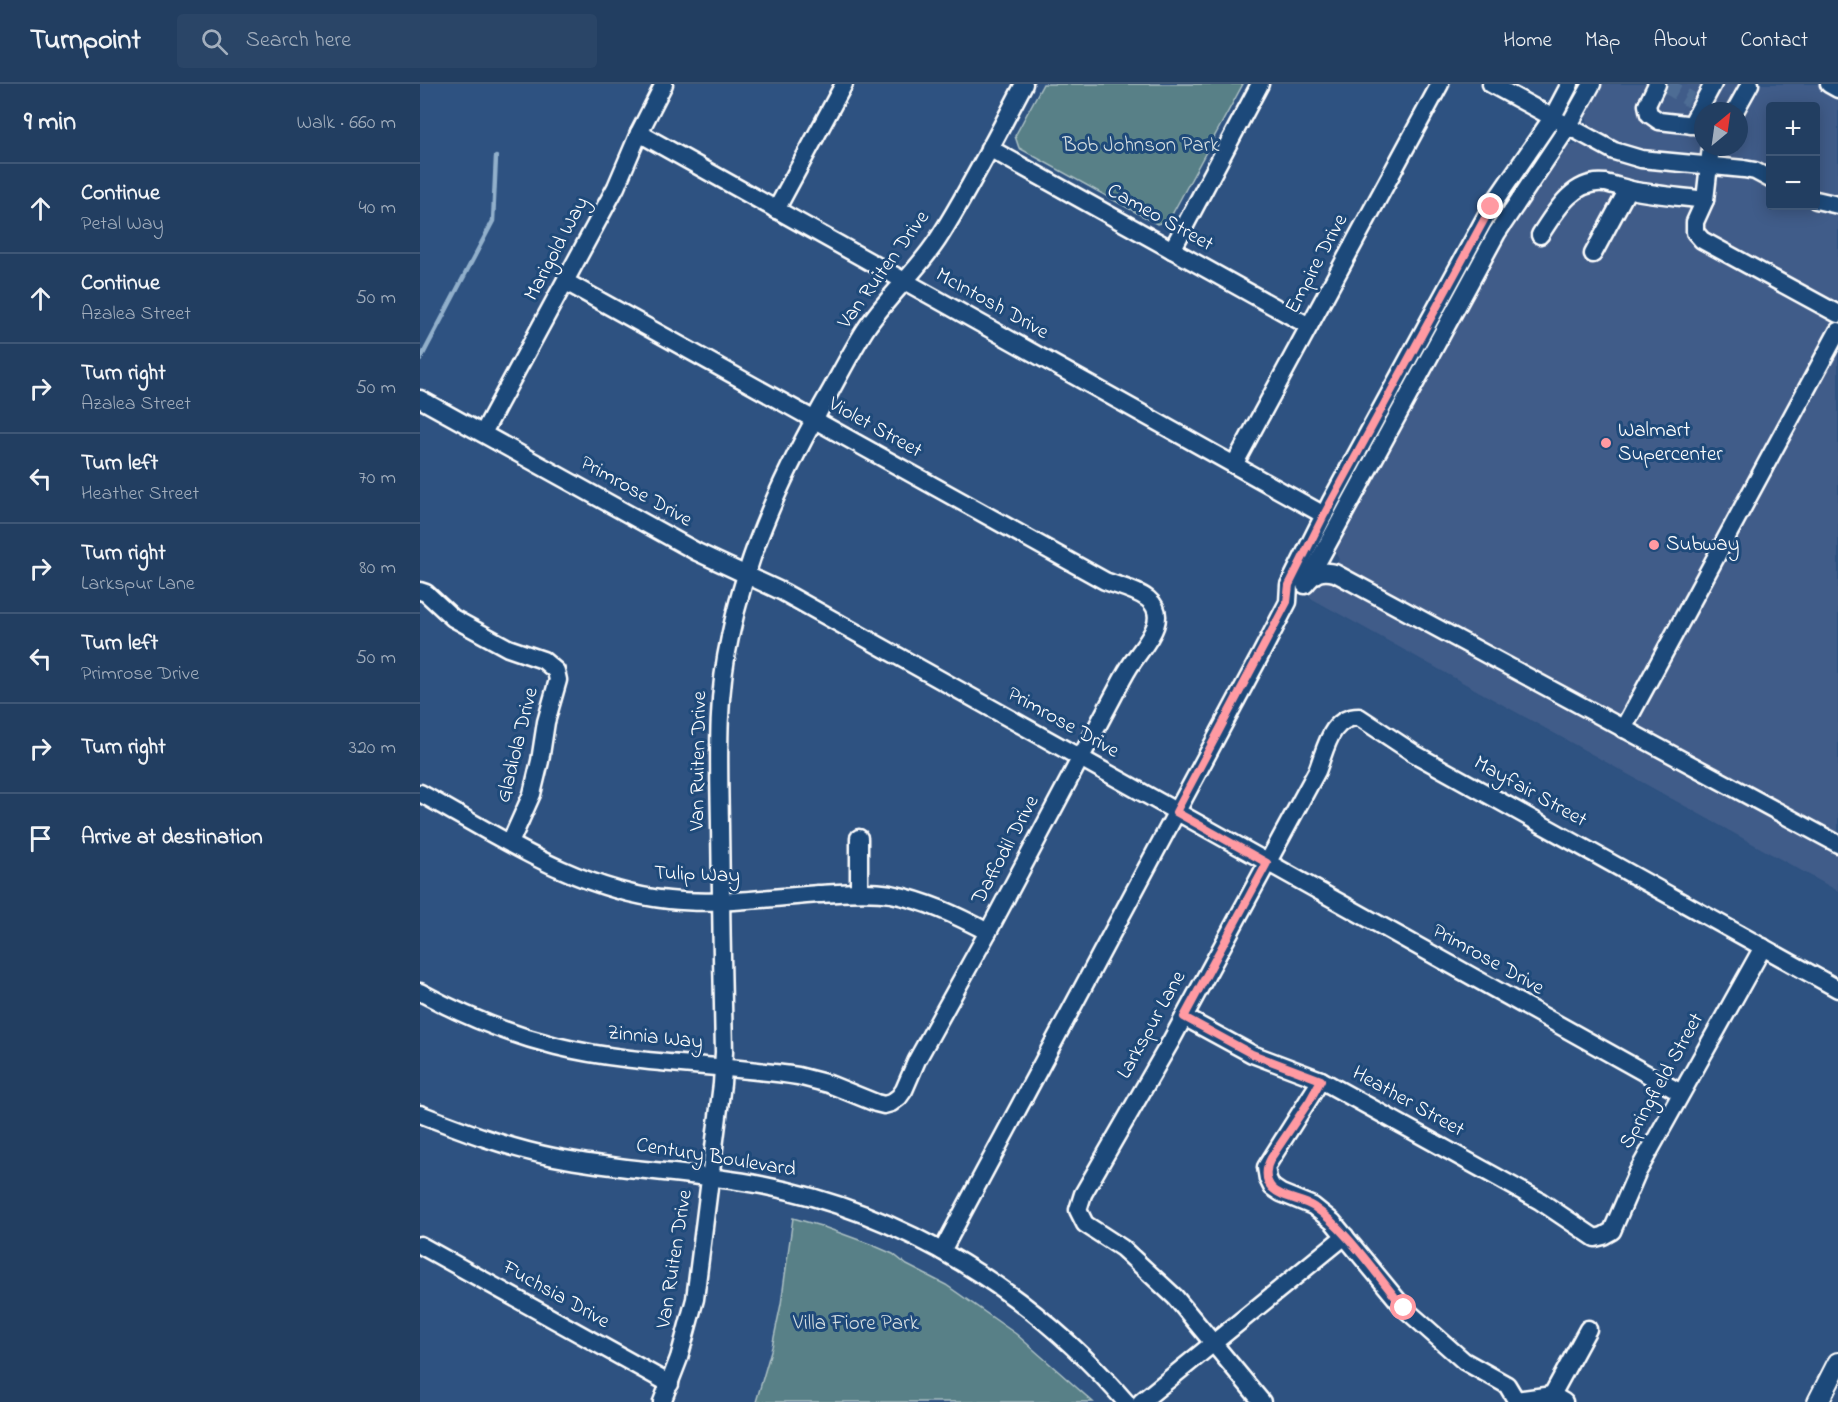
<!DOCTYPE html>
<meta charset="utf-8">
<style>
body{margin:0;font-family:"Indie Flower",sans-serif;background:#2a4567;color:#f1f3f6}
.controls{position:absolute;right:18px;top:18px;display:grid;overflow:hidden;border-radius:6px;box-shadow:0 3px 15px #0003}
.controls button{width:54px;height:54px;display:grid;place-items:center;padding:0;border:0;border-bottom:2px solid #3f5776;background:#223e61;color:#f1f3f6;font:30px sans-serif}
.compass{position:absolute;left:1274px;top:18px;width:54px;height:54px;border-radius:50%;background:#223e61;box-shadow:0 3px 15px #0003;rotate:29deg}
.stop{position:absolute;width:18px;height:18px;margin:-14px;border:4px solid #ff9aa2;border-radius:50%;background:#fff}
.stop.end{background:#ff9aa2;border-color:#fff;box-shadow:0 2px 6px #0008}
.list{margin:0;padding:0;list-style:none}
h2{display:flex;justify-content:space-between;align-items:center;height:78px;margin:0;padding:0 24px;font-size:26px}
h2 small{font-size:20px;font-weight:400;color:#a2aebd}
.list li{display:grid;grid-template-columns:39px 1fr auto;gap:18px;align-items:center;box-sizing:border-box;height:90px;padding:0 24px;border-top:2px solid #3f5776}
.list b{display:block;font-size:22px;white-space:nowrap}
.list p{margin:0;font-size:20px;white-space:nowrap;color:#a2aebd}
.list em{font-size:20px;font-style:normal;color:#a2aebd}
.icon{flex:none;width:33px;height:33px;fill:none;stroke:currentColor;stroke-width:2;stroke-linecap:round;stroke-linejoin:round}
.map{position:relative;flex:none;width:1418px;height:1318px;overflow:hidden}
header{display:flex;align-items:center;gap:36px;box-sizing:border-box;height:84px;padding:0 30px;background:#223e61;border-bottom:2px solid #3f5776}
header strong{font-size:28px}
nav{display:flex;gap:33px;margin-inline-start:auto;font-size:21px}
.search{width:420px;height:54px;background:#2a4567;display:flex;align-items:center;gap:15px;box-sizing:border-box;padding:0 21px;border-radius:6px;color:#a2aebd;font-size:22px}
main{display:flex}
aside{flex:1;background:#223e61}
.map>svg:first-child{display:block}
.built{fill:#415c89;fill-rule:evenodd}
.green{fill:#598087;stroke:#acc0c3;stroke-width:1.5}
.lines{fill:none;stroke-linecap:round;stroke-linejoin:round}
.stream{stroke:#92b0cb;stroke-width:4.5}
.minor-tunnel{stroke:#4d6c94;stroke-width:16;stroke-dasharray:16 8;stroke-linecap:butt}
.minor-casing{stroke:#fff;stroke-width:21}
.major-casing{stroke:#fff;stroke-width:24}
.minor{stroke:#1f4a7a;stroke-width:16}
.major{stroke:#1f4a7a;stroke-width:20}
.route{stroke:#ff9aa2;stroke-width:8}
.poi-dot{fill:#ff9aa2;stroke:#1f4a7a;stroke-width:2}
.labels{text-anchor:middle;dominant-baseline:central;stroke-width:6;stroke-linejoin:round;paint-order:stroke}
.park-label{font-size:21px;fill:#d6dfe1;stroke:#1f4a7a}
.street-label{font-size:21px;fill:#fff;stroke:#1f4a7a}
.poi-label{font-size:21px;fill:#fff;stroke:#1f4a7a;text-anchor:start}
</style>
<header>
<strong>Turnpoint</strong>
<div class="search"><svg class="icon" aria-label="search" viewBox="0 0 24 24"><circle cx="10" cy="10" r="6"/><path d="M15 15l6 6"/></svg>Search here</div>
<nav><a>Home</a><a>Map</a><a>About</a><a>Contact</a></nav>
</header>
<main>
<aside>
<h2>9 min<small>Walk · 660 m</small></h2>
<ul class="list">
<li><svg class="icon" aria-label="ahead" viewBox="0 0 24 24"><path d="M12 20V5M6 11l6-6 6 6"/></svg><div><b>Continue</b><p>Petal Way</p></div><em>40 m</em></li>
<li><svg class="icon" aria-label="ahead" viewBox="0 0 24 24"><path d="M12 20V5M6 11l6-6 6 6"/></svg><div><b>Continue</b><p>Azalea Street</p></div><em>50 m</em></li>
<li><svg class="icon" aria-label="right" viewBox="0 0 24 24"><path d="M7 20v-9h11M14 6l5 5-5 5"/></svg><div><b>Turn right</b><p>Azalea Street</p></div><em>50 m</em></li>
<li><svg class="icon" aria-label="left" viewBox="0 0 24 24"><path d="M17 20v-9H6M10 6l-5 5 5 5"/></svg><div><b>Turn left</b><p>Heather Street</p></div><em>70 m</em></li>
<li><svg class="icon" aria-label="right" viewBox="0 0 24 24"><path d="M7 20v-9h11M14 6l5 5-5 5"/></svg><div><b>Turn right</b><p>Larkspur Lane</p></div><em>80 m</em></li>
<li><svg class="icon" aria-label="left" viewBox="0 0 24 24"><path d="M17 20v-9H6M10 6l-5 5 5 5"/></svg><div><b>Turn left</b><p>Primrose Drive</p></div><em>50 m</em></li>
<li><svg class="icon" aria-label="right" viewBox="0 0 24 24"><path d="M7 20v-9h11M14 6l5 5-5 5"/></svg><div><b>Turn right</b></div><em>320 m</em></li>
<li><svg class="icon" aria-label="arrive" viewBox="0 0 24 24"><path d="M6 21V4h12l-3 4 3 4H6"/></svg><div><b>Arrive at destination</b></div></li>
</ul>
</aside>
<div class="map">
<svg width="1418" height="1318" viewBox="0 0 1418 1318">
<rect width="100%" height="100%" fill="#2e5281"/>
<filter id="ink" filterUnits="userSpaceOnUse"><feTurbulence type="fractalNoise" baseFrequency=".0167" numOctaves="2"/><feDisplacementMap in="SourceGraphic" scale="12" xChannelSelector="R" yChannelSelector="G"/><feConvolveMatrix kernelMatrix="1 2 1 2 8 2 1 2 1" color-interpolation-filters="sRGB"/></filter>
<g filter="url(#ink)">
<path class="built" d="M1180,0H1418V807L889,513L900,492L911,491L919,475L915,468L916,460L1100,125L1143,62L1148,60L1156,61L1169,41L1166,34L1167,24ZM1350,22H1396V122H1350ZM1283,27H1319V63H1283Z"/>
<g class="green">
<polygon points="623,0 823,0 749,136 737,140 599,64 595,52"/>
<polygon points="373,1134 401,1142 450,1160 473,1170 487,1181 526,1201 596,1250 673,1318 336,1318 352,1263 361,1220"/>
</g>
<g class="lines">
<polyline class="stream" points="0,276 73,137 76,73"/>
<polyline class="minor-tunnel" points="1244,0 1271,16"/>
<g class="minor-casing">
<g id="minor">
<polyline points="1071,0 1194,67 1221,75 1324,85 1335,87 1350,95"/>
<polyline points="1237,0 1227,21 1229,30 1239,37 1283,42"/>
<polyline points="1409,0 1418,5"/>
<polyline points="1315,27 1330,0"/>
<polyline points="1271,41 1293,0"/>
<polyline points="219,49 904,431"/>
<polyline points="1291,63 1285,116 1275,138 1275,148 1282,156 1418,230"/>
<polyline points="569,64 889,242"/>
<polyline points="1396,116 1418,121"/>
<polyline points="356,126 424,0"/>
<path d="M1120,151C1135,128 1153,95 1185,99C1195,101 1206,105 1216,107C1239,111 1262,113 1285,116"/>
<polyline points="752,166 840,0"/>
<polyline points="1173,170 1208,105"/>
<polyline points="0,315 277,468 363,508 1261,1009"/>
<polyline points="63,349 196,103 219,49 244,0"/>
<polyline points="814,381 1020,0"/>
<polyline points="888,496 1077,149 1148,43 1172,0"/>
<path d="M885,501C894,490 900,485 915,489L1418,760"/>
<polyline points="0,507 6,509 33,534 88,564 123,576 136,587 138,596 126,638 120,677 112,710 90,759"/>
<polyline points="1203,645 1418,247"/>
<path d="M0,709C78,752 158,807 249,816C298,821 349,814 398,810C422,809 447,806 471,810C506,817 536,831 568,848"/>
<polyline points="439,754 439,808"/>
<path d="M0,908C44,932 88,950 136,962C213,981 299,980 378,992L409,1000L456,1019L464,1021L471,1019L479,1013L484,1006L497,976L568,848L694,611C700,600 705,589 712,579C724,561 751,534 728,515C717,506 698,502 685,497L146,198"/>
<polyline points="764,933 832,970 901,996 1120,1117 1175,1154 1183,1152 1192,1147 1217,1089 1343,863"/>
<polyline points="901,996 846,1083 848,1095 852,1103 861,1109 893,1122 913,1138 984,1224 1044,1277 1087,1301 1096,1316"/>
<path d="M0,1030C44,1047 88,1064 134,1073C202,1087 273,1088 341,1101C484,1128 612,1209 706,1318"/>
<polyline points="0,1161 250,1300"/>
<polyline points="522,1167 841,570 868,518 869,501 911,417 1071,123 1132,34 1150,0"/>
<polyline points="1132,1311 1168,1245"/>
<polyline points="1096,1316 1132,1311 1144,1318"/>
<path d="M242,1318L259,1274L275,1215L302,1000L304,968C302,892 301,817 300,741C299,678 296,615 310,553C328,464 366,384 411,306C422,286 433,265 445,246C467,212 499,186 520,152C551,103 577,51 604,0"/>
<polyline points="721,1318 925,1152"/>
<path d="M842,1318L755,1213L702,1164L665,1140L658,1126L663,1110L751,957L897,687C906,665 910,633 939,633L995,670L1418,905"/>
</g>
</g>
<g class="major-casing">
<polyline id="major" points="1398,1318 1418,1279"/>
</g>
<use href="#minor" class="minor"/>
<use href="#major" class="major"/>
</g>
</g>
<g class="lines" filter="url(#ink)">
<path class="route" d="M984,1224C959,1194 925,1144 894,1123C882,1115 863,1115 852,1104C844,1095 846,1083 851,1074L890,1016L901,996L832,970L764,933L847,779L756,728L867,518L869,501L904,431L1071,123"/>
</g>
<g class="poi-dot">
<circle cx="1186" cy="359" r="6"/>
<circle cx="1234" cy="461" r="6"/>
</g>
<g class="labels">
<g class="park-label">
<text x="721" y="62">Bob Johnson Park</text>
<text x="436" y="1240">Villa Fiore Park</text>
</g>
<g class="street-label">
<text transform="translate(740 134) rotate(29)">Cameo Street</text>
<text transform="translate(137 165) rotate(-62)">Marigold Way</text>
<text transform="translate(897 180) rotate(-62)">Empire Drive</text>
<text transform="translate(464 186) rotate(-54)">Van Ruiten Drive</text>
<text transform="translate(572 220) rotate(29)">McIntosh Drive</text>
<text transform="translate(455 344) rotate(29)">Violet Street</text>
<text transform="translate(216 408) rotate(29)">Primrose Drive</text>
<text transform="translate(643 639) rotate(29)">Primrose Drive</text>
<text transform="translate(98 661) rotate(-76)">Gladiola Drive</text>
<text transform="translate(279 677) rotate(-89)">Van Ruiten Drive</text>
<text transform="translate(1110 708) rotate(29)">Mayfair Street</text>
<text transform="translate(586 766) rotate(-62)">Daffodil Drive</text>
<text transform="translate(277 791) rotate(2)">Tulip Way</text>
<text transform="translate(1068 876) rotate(29)">Primrose Drive</text>
<text transform="translate(732 941) rotate(-61)">Larkspur Lane</text>
<text transform="translate(235 954) rotate(6)">Zinnia Way</text>
<text transform="translate(1242 997) rotate(-61)">Springfield Street</text>
<text transform="translate(988 1018) rotate(29)">Heather Street</text>
<text transform="translate(296 1074) rotate(9)">Century Boulevard</text>
<text transform="translate(255 1175) rotate(-81)">Van Ruiten Drive</text>
<text transform="translate(136 1211) rotate(29)">Fuchsia Drive</text>
</g>
<g class="poi-label">
<text x="1198" y="347">Walmart<tspan x="1198" dy="24">Supercenter</tspan></text>
<text x="1246" y="461">Subway</text>
</g>
</g>
</svg>
<div class="controls">
<button>+</button>
<button>−</button>
</div>
<svg class="compass" viewBox="-18 -18 36 36"><path d="M0-13l5 13h-10z" fill="#e53935"/><path d="M0 13l5-13h-10z" fill="#a2aebd"/></svg>
<div class="stop" style="left:984px;top:1224px"></div>
<div class="stop end" style="left:1071px;top:123px"></div>
</div>
</main>
